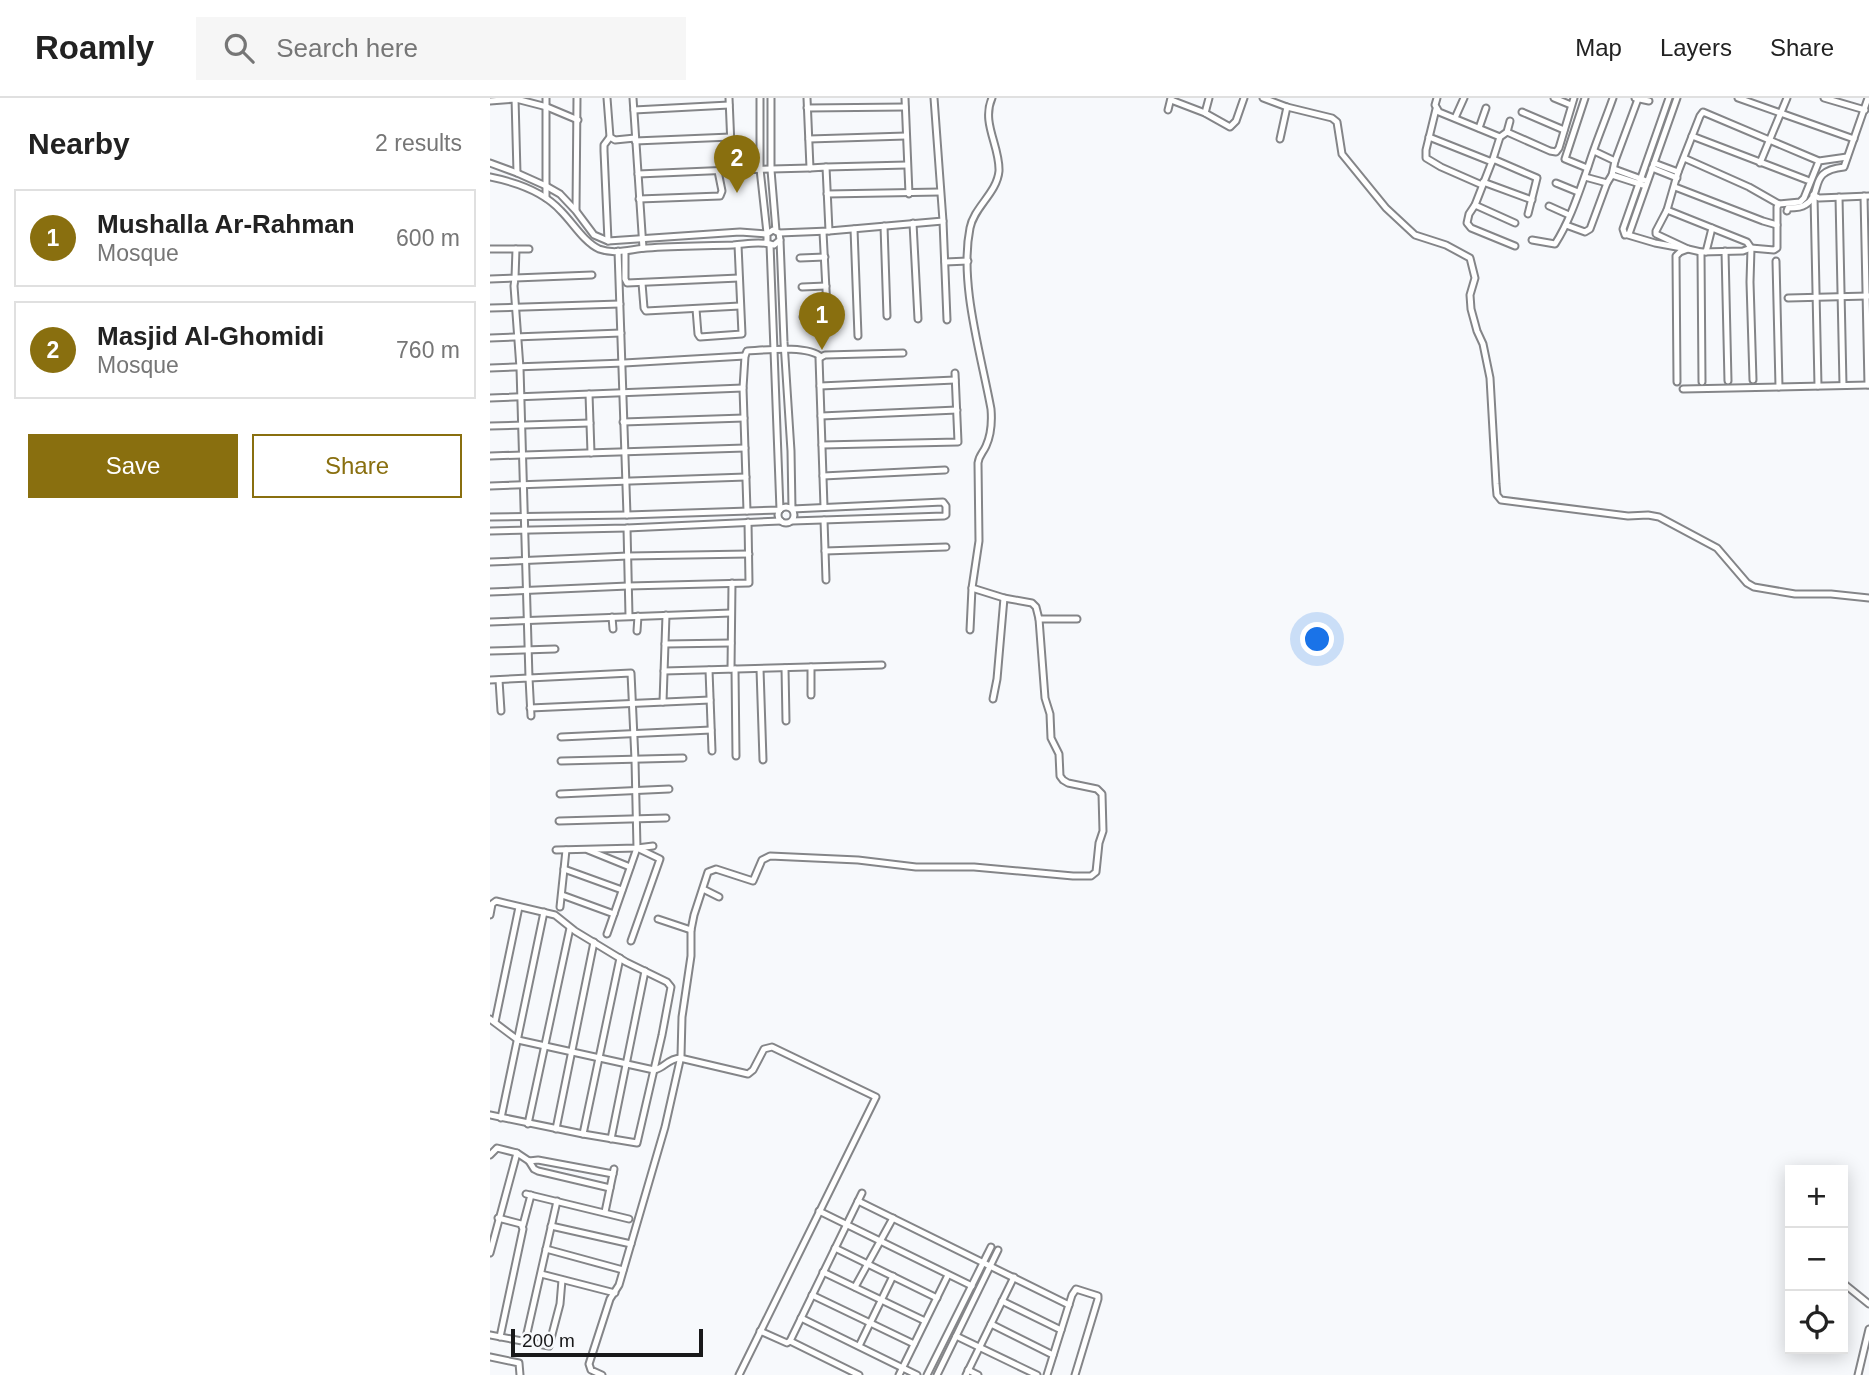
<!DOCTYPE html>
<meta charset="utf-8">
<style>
body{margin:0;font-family:Helvetica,sans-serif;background:#f6f6f6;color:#222}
.controls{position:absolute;right:21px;bottom:21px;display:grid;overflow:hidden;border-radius:0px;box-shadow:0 4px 18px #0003}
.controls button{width:63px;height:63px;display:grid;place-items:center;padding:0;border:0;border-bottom:2px solid #e0e0e0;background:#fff;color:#222;font:35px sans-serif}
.scale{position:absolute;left:21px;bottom:18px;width:192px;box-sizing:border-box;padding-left:7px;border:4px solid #19191a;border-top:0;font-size:19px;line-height:24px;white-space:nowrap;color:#19191a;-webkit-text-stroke:5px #f7f9fc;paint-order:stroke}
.you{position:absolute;left:828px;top:542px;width:24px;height:24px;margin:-18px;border:5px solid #fff;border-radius:50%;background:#1a73e8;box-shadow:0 0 0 10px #1a73e833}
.badge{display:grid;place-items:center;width:46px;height:46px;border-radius:50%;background:#896f0f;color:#fff;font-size:23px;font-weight:700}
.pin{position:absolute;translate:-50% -58px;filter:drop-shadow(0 2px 4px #0008)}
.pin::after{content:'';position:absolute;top:37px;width:24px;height:21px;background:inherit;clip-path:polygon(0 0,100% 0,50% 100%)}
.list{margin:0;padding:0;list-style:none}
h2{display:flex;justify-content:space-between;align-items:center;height:91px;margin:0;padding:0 28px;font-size:30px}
h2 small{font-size:23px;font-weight:400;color:#767676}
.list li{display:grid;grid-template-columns:46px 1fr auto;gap:21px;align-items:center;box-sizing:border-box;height:98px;margin:0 14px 14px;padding:0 14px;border:2px solid #e0e0e0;border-radius:0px}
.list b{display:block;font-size:26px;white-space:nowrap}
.list p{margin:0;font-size:23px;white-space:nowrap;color:#767676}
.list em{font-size:23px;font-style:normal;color:#767676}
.actions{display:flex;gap:14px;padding:21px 28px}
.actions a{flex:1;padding:16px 0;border:2px solid #896f0f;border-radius:0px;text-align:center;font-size:24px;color:#896f0f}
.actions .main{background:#896f0f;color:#fff}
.icon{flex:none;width:38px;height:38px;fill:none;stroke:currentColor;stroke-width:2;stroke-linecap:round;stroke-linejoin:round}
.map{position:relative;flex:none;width:1379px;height:1277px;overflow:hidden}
header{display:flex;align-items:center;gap:42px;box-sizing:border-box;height:98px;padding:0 35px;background:#fff;border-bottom:2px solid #e0e0e0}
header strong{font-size:33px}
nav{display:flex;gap:38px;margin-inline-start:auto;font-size:24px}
.search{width:490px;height:63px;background:#f6f6f6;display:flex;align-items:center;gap:18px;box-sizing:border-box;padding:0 24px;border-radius:0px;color:#767676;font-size:26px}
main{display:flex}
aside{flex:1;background:#fff}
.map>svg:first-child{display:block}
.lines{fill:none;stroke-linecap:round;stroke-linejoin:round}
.street-casing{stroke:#848588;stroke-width:9}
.street{stroke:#fff;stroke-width:5}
</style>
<header>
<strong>Roamly</strong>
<div class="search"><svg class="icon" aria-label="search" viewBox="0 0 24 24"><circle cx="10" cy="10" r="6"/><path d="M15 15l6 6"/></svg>Search here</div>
<nav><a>Map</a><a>Layers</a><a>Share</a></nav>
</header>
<main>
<aside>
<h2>Nearby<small>2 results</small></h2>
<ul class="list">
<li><span class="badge">1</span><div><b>Mushalla Ar-Rahman</b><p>Mosque</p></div><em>600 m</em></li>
<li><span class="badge">2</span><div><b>Masjid Al-Ghomidi</b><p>Mosque</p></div><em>760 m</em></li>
</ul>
<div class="actions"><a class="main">Save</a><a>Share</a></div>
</aside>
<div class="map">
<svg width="1379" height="1277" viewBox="0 0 1379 1277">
<rect width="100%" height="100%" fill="#f7f9fc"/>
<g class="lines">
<g class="street-casing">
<g id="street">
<polyline points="25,0 27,75"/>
<polyline points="117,0 120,39 125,42 145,40"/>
<polyline points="143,0 153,150"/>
<polyline points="270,0 270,71 277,135"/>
<polyline points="281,0 281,72 286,133"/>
<polyline points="317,0 320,70 336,69 339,133"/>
<polyline points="415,0 419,96"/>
<polyline points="773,0 797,9 842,20 847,24 852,56 896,110 925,137 956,147 980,160 985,180 980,197 981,211 987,233 993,246 1000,280 1006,386 1007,397 1011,402 1138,418 1158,417 1169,419 1227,450 1257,485 1264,489 1305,496 1341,496 1379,500"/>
<polyline points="947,0 945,7 949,14 1010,39"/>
<polyline points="1064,0 1081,7"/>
<polyline points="1095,0 1075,61 1097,70"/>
<polyline points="1145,0 1159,3"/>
<polyline points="1179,0 1133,131 1135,137 1139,136 1187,0"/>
<polyline points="1248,0 1364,41"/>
<polyline points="1334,0 1375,12"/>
<polyline points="681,2 715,15 740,29 746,23 754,0"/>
<polyline points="0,3 26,1 57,9 88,22"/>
<polyline points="317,10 415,9"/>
<polyline points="946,11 936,52 936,60 951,69 992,87"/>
<polyline points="144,12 239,7"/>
<polyline points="678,12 681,0"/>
<polyline points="1032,14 1074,32"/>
<polyline points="715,15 719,0"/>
<polyline points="965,20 974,0"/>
<polyline points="1020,23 1017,34 1010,39 1003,61 985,107 979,116 977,125 981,130 1025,148"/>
<polyline points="989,30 996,10"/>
<polyline points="1017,34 1060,53 1066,54 1069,50 1084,0"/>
<polyline points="1202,38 1317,82"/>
<polyline points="939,39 1002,64"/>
<polyline points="319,41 416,38"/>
<polyline points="790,41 797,9"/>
<polyline points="145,43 241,39"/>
<polyline points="1104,53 1125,63"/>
<polyline points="1194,60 1259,89 1289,106"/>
<polyline points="1003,61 1047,80 1038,116"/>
<polyline points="1329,63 1213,14 1210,18 1188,74 1177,112 1166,133 1166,136 1198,151 1211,154 1253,153 1261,150 1284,152 1287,150 1287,109 1289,106 1310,104 1314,100 1329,63 1357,59"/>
<polyline points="0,65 27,75 56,88 70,96 86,113 104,137 118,143 250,134 277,136"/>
<polyline points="1164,65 1188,74"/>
<polyline points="1270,65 1297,0"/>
<polyline points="336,69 417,67"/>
<polyline points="1162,70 1187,80"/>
<polyline points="1124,71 1154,82"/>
<polyline points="242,72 320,70"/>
<polyline points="148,76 242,72 239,0"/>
<polyline points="1122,77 1153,87"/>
<path d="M0,79C25,84 54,94 71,113C83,125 94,144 109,151C125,157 141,151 157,150C185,148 214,148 243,147C258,146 269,143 284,147L290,142L289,135L283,132L277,136V144"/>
<polyline points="1095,79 1117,85"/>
<polyline points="993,84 1042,102"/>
<polyline points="1066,85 1088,94"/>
<polyline points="1185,89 1273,123 1287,127"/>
<polyline points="337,96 450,94"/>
<polyline points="1323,97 1329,100 1379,98"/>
<polyline points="1324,98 1328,288"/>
<polyline points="1374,98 1378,287"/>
<polyline points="1349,99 1353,287"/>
<polyline points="56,100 56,0"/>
<polyline points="149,101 230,98 232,93 228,73"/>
<polyline points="985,107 1025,125"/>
<polyline points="1059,108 1079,117"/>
<polyline points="86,112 87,0"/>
<polyline points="1177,112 1257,144 1261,150 1260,184 1263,282"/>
<path d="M1297,113L1298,110C1303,110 1311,110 1315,107C1335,95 1316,73 1354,69L1378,0"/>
<polyline points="453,123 457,222"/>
<polyline points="423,125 428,221"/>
<polyline points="1076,127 1095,134 1100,131 1117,85 1122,77 1125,63 1148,1"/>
<polyline points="394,128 397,218"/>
<polyline points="364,131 368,238"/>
<polyline points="333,134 338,230"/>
<polyline points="289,135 339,133 453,123 444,0"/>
<polyline points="1138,137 1165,145 1192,150"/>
<polyline points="290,142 294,244 301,353 302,411 453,404 456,408 456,417 454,418 302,423"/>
<path d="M1042,142L1065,146C1080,123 1089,94 1098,69C1105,46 1115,23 1123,0"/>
<polyline points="118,143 114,53 114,47 120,39"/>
<polyline points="0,151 39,151"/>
<polyline points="128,153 137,417"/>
<polyline points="1235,153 1238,283"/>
<polyline points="135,154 135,181 137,185 249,180"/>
<polyline points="1211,154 1212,284"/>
<polyline points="1216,154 1222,130"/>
<polyline points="310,160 335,159"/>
<polyline points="1286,163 1289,289"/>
<polyline points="455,164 478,163"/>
<polyline points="102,177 25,180 24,188 30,270 39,580 141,575 145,662 147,750 117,836"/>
<polyline points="0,181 25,180 26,151"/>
<polyline points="152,185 154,210 156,213 250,208"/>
<polyline points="312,189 336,188"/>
<polyline points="1298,200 1378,198"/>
<polyline points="0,210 130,206"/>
<polyline points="206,211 208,236 210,239 252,236 248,147"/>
<polyline points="313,219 337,217"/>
<polyline points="0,240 131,235"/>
<polyline points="0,270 134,265 255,258"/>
<polyline points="1187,284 1186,158 1190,154 1198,151"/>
<polyline points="330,288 465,282"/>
<polyline points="1193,291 1379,287"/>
<polyline points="99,296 101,355"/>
<polyline points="0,300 253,290"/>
<polyline points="331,318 467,312"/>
<polyline points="133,324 254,320"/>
<polyline points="0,328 100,325"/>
<polyline points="332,347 468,344 465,275"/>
<polyline points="0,358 255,350"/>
<polyline points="333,378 455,372"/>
<polyline points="0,388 256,379"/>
<circle cx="296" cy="417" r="8"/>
<polyline points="334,409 329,260 335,257 413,255"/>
<path d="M257,413L253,290L255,258L257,253C275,252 318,247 331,259"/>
<polyline points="0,419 137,417 290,412 280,146"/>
<polyline points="334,422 336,482"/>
<polyline points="137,430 139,518"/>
<polyline points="0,433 137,430 291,423"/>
<polyline points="335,453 456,449"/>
<polyline points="0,464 138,458 259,456"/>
<polyline points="0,494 138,488 259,485 258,424"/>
<polyline points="122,519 123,531"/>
<polyline points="549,521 587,521"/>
<polyline points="0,524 241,515"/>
<path d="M480,532L482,490L489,443L488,365C489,357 493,355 496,348C501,337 502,323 501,311C491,256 469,185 480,130C484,109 507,95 509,73C510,48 491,25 502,0"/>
<polyline points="147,533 148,518"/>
<polyline points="175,546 241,545"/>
<polyline points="0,553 65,551"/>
<polyline points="295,570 296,623"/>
<polyline points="241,571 242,485"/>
<polyline points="245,571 246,658"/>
<polyline points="270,571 273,662"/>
<polyline points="219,572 222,653"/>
<polyline points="174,573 392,567"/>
<polyline points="0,582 39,580 41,618"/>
<polyline points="9,582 11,613"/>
<polyline points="321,597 321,569"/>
<polyline points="503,601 507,581 514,500"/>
<polyline points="173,604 176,517"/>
<polyline points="40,610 220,602"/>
<polyline points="71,639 221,632"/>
<polyline points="71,663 193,660"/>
<polyline points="70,696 179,691"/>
<polyline points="69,723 176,720"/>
<polyline points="66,752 147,750 163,748"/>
<polyline points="98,752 140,769"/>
<polyline points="74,771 132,792"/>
<polyline points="213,791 229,799"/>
<polyline points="72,797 124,816"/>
<polyline points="70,809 76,752"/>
<polyline points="0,817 2,806 6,803 65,817 85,833 136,864 177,884 181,889 172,937 147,1045 93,1036 0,1017"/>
<polyline points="168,821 201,832"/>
<polyline points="141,843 170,761 147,750"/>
<path d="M0,921L28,942L164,972C175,970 177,961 190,960L258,976L263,972L274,951L282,949L386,999L249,1277"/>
<polyline points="5,924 29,809"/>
<polyline points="11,1020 54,814"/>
<polyline points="38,1026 80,830"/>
<polyline points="66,1031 104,844"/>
<polyline points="93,1036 130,860"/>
<polyline points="121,1041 155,873"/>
<polyline points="0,1057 7,1050 27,1055"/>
<polyline points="39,1063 44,1071 48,1073 120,1090"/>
<polyline points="36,1096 139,1121"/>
<polyline points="368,1103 579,1207"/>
<polyline points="329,1113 482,1188"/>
<polyline points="115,1114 124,1071"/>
<polyline points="8,1120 31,1126 33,1131 10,1239"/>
<polyline points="33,1127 41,1097"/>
<polyline points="61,1128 141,1146"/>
<polyline points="345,1150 447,1200"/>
<polyline points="56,1151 133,1172"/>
<polyline points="0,1155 27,1055 39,1063 48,1062 123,1076"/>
<polyline points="333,1174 435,1223"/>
<polyline points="51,1176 125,1195"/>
<polyline points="1353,1185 1379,1206"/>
<polyline points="365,1189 403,1120"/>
<polyline points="322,1197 424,1246"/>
<polyline points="512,1203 571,1232"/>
<polyline points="311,1220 427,1277"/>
<polyline points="501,1226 563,1257"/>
<polyline points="270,1233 297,1245 300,1243 372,1095"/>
<polyline points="0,1237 59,1248 70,1206 72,1182"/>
<polyline points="466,1238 547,1277"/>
<polyline points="300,1243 369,1277"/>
<polyline points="35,1244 67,1103"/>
<polyline points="369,1248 403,1178"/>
<polyline points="0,1259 29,1265 30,1277"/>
<polyline points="478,1272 488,1277"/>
<polyline points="112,1277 101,1272 99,1266 120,1201 129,1187 175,1029 191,958 192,919 201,858 201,832 204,817 218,774 226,771 263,783 272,762 280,758 368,762 426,769 484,769 583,778 601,778 606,774 609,745 613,733 612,696 607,691 578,685 573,682 570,678 569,656 561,640 560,616 555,600 549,521 546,509 542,505 514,500 482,490"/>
<polyline points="409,1277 458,1177"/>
<polyline points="437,1277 501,1149"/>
<polyline points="447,1277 508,1152"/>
<polyline points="476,1277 524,1179"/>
<polyline points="557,1277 582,1197 586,1191 608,1198 608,1201 585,1277"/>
<polyline points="1368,1277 1379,1231"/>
</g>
</g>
<use href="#street" class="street"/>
</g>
</svg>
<div class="controls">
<button>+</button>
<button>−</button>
<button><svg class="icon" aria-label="locate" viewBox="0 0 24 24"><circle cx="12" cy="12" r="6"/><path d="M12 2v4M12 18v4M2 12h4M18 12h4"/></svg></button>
</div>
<div class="scale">200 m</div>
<div class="you"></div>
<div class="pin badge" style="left:332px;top:252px">1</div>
<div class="pin badge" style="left:247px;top:95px">2</div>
</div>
</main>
